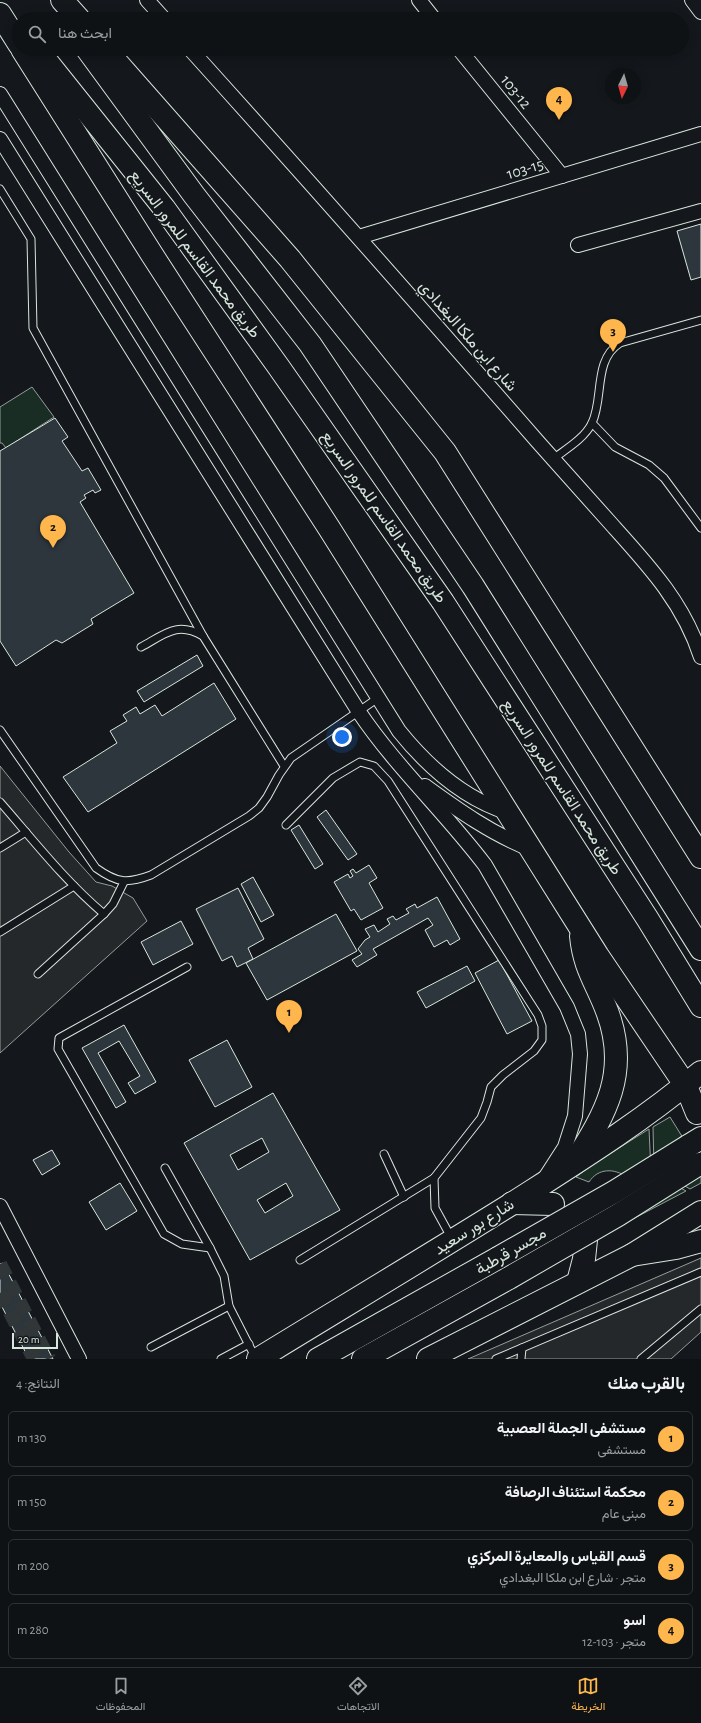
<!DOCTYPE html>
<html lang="ar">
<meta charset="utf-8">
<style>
body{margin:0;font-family:"Alegreya Sans",Vazirmatn,sans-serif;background:#181b1e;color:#f1f3f6;direction:rtl}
.compass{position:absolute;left:605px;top:68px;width:36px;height:36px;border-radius:50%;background:#0f1215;box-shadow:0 2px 10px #0003;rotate:185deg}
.scale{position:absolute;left:12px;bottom:10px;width:46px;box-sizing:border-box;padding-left:4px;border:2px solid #d8e6dc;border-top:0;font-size:11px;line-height:14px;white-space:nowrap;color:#d8e6dc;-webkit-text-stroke:3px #14181c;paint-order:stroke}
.you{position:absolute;left:342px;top:737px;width:14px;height:14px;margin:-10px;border:3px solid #fff;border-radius:50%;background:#1a73e8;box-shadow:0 0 0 6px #1a73e833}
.badge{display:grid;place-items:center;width:26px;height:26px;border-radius:50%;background:#ffb74d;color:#111;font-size:13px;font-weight:700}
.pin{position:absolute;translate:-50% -33px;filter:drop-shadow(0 1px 2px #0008)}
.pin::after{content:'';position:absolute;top:21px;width:14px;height:12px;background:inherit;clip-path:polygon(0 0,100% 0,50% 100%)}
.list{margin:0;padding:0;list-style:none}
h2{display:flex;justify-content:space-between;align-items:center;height:52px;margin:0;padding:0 16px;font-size:17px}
h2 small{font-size:13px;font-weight:400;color:#9b9ea0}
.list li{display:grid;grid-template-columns:26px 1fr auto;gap:12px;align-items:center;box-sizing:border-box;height:56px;margin:0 8px 8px;padding:0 8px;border:1px solid #2f3234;border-radius:6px}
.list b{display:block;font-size:15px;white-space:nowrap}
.list p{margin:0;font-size:13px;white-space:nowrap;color:#9b9ea0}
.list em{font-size:13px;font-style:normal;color:#9b9ea0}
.icon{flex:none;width:22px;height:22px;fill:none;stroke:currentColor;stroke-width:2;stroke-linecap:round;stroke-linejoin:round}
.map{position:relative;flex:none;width:701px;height:1359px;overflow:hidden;direction:ltr}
.search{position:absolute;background:#0f1215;box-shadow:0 2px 10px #0003;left:12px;right:12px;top:12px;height:44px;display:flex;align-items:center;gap:10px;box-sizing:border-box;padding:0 14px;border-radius:22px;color:#9b9ea0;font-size:15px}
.sheet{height:308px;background:#0f1215}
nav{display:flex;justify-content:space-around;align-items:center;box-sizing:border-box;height:56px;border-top:1px solid #2f3234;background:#0f1215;font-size:11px;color:#9b9ea0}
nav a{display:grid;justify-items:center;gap:2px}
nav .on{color:#ffb74d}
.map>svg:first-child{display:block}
.green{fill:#1a2d24;stroke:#939e99}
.parking{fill:#24282b;stroke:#939e99}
.building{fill:#2c363c;stroke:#d8e6dc;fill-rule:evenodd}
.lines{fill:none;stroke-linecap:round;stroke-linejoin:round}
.minor-tunnel{stroke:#313739;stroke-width:14;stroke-dasharray:14 7;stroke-linecap:butt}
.service-casing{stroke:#d8e6dc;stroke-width:9}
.minor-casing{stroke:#d8e6dc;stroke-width:16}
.primary-casing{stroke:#d8e6dc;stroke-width:24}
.motorway-casing{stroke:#d8e6dc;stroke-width:24}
.service{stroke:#14181c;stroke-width:7}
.minor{stroke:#14181c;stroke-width:14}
.primary{stroke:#14181c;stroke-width:22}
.motorway{stroke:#14181c;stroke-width:22}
.primary-bridge-casing{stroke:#d8e6dc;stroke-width:24;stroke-linecap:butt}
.primary-bridge{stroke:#14181c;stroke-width:22}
.labels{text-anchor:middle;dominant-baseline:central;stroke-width:3;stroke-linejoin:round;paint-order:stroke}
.street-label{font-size:16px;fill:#d8e6dc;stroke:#14181c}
</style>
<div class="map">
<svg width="701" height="1359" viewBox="0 0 701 1359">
<rect width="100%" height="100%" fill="#14181c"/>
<g class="green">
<polygon points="32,387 54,417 6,448 2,443 0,443 0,407"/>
<polygon points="670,1117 701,1167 701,1183 690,1189 654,1168 653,1127"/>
<path d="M649,1129L651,1171L686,1191L627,1222V1177C614,1168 598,1168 589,1182L576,1177L592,1165Z"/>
</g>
<g class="parking">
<polygon points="0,766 69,852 96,882 112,886 133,898 147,921 0,1053"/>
<polygon points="701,1258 701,1332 671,1359 468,1359"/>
</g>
<g class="building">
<polygon points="701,224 701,277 691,280 677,231"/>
<polygon points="55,418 68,437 62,441 82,471 88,468 101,490 95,493 93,490 84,495 86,498 80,502 134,593 91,619 93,624 62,643 56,640 16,666 0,641 0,451"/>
<polygon points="197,655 203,666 144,702 137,691"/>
<polygon points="214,683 236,719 88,812 63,777 117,743 110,731 127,721 123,715 136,707 140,714 155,705 162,716"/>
<polygon points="326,810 357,854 348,860 317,817"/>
<polygon points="299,825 323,864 315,869 291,830"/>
<polygon points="369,865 377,878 369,883 383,908 361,920 354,909 351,911 334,882 348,874 350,878 353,876 350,871 353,869 356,873"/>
<polygon points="253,877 274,915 261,922 241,884"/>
<polygon points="238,888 264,939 248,948 253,959 237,967 232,956 222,961 196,909"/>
<polygon points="437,897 460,939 450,945 447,940 434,947 425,930 433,925 428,918 373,949 377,955 357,967 352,960 362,954 358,949 365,940 370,937 365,929 374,925 378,932 390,924 387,919 393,916 396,920 409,913 406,909 415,904 417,908"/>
<polygon points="336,914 357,951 267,1000 246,963"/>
<polygon points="181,921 193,944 153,965 141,942"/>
<polygon points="499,960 532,1021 507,1034 475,973"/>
<polygon points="467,966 475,981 426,1008 417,992"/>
<polygon points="124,1025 156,1082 135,1094 128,1083 140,1076 119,1041 98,1053 126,1102 116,1108 82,1048"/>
<polygon points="227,1040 252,1087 215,1107 189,1060"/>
<path d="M273,1093L340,1210L250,1260L184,1143ZM262,1138L269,1152L238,1170L230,1155ZM286,1183L293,1196L265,1213L257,1200Z"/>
<polygon points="52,1150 60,1164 42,1175 33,1160"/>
<polygon points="120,1183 137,1211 106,1230 89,1202"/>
<polygon points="3,1263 53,1359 29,1359 0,1303 0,1264"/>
</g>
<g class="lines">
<g class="minor-tunnel">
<polyline points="0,1264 49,1359"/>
<polyline points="0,1293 34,1359"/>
</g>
<g class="service-casing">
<g id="service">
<polyline points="0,189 31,239 33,328 203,636"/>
<polyline points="592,423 615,447 649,465 664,478 701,528"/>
<path d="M553,459C566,449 584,439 592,423C604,398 593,360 620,343L701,320"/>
<path d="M141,647C165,634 177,621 203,636L284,766"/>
<path d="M0,730L96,868C117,883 127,884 151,875L249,816L259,808L267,797L279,775L291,758L378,698"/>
<path d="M0,802C34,841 65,881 104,914"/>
<polyline points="286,825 333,778 360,762 374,766 388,781 538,1015 542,1026 542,1040 534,1051 503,1075 491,1087 487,1102 481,1118 434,1178 435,1208 452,1239"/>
<polyline points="0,848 26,832"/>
<polyline points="0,932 74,886"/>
<polyline points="187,967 59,1038 58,1049 164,1234 182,1244 210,1248"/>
<polyline points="38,974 104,914 113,904 124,882"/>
<polyline points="384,1154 404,1197"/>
<polyline points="165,1168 210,1248 224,1276 229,1306 256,1359"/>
<polyline points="300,1260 434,1178"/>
<polyline points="151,1347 229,1306"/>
<polyline points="221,1359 249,1344"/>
<polyline points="496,1359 701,1272"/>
<polyline points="521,1359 522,1348"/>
<polyline points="641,1359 701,1309"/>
</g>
</g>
<g class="minor-casing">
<g id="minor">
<polyline points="147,0 164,19"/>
<polyline points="419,0 434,19"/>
<polyline points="692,0 701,12"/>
<path d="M190,49C307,179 423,310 538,442C563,470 588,498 613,526C650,567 684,604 701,657"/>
<polyline points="459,49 562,176"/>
<path d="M0,94L399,731C428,767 464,799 509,813"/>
<path d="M0,139L359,712C396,767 445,812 485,865L567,1007L578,1034L580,1054L575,1116L565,1147L545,1178"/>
<polyline points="359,237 701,134"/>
<polyline points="578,245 701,211"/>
<path d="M425,786C458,810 492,834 530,849"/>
<polyline points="0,1206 79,1359"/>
</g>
</g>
<g class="primary-casing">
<g id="primary">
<polyline points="686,1086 697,1113"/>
<polyline points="688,1146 701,1138"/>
<polyline points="512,1203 553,1204"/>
<polyline points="578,1282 584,1259 586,1240"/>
<path d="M258,1359C343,1307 428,1256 513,1203C577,1162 643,1121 701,1072"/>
<polyline points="318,1359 498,1258"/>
<polyline points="363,1359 509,1278"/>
<polyline points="428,1359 632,1255 701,1212"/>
</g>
</g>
<g class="motorway-casing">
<g id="motorway">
<polyline points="62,0 79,19"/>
<polyline points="0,14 19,44"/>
<polyline points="22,49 151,253 329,528 598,956 686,1086"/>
<polyline points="37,49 164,208 278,366 443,602 647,918 701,1006"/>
<polyline points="87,49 194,195 310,344 473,586 701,949"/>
<polyline points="105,49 290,259 445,452 701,857"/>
<path d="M574,1163C606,1113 630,1072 607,1011C596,982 584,968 581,936"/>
<polyline points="632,1255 676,1248 701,1241"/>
</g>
</g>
<use href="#service" class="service"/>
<use href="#minor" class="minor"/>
<use href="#primary" class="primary"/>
<use href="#motorway" class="motorway"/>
<g class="primary-bridge-casing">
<g id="primary-bridge">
<polyline points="498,1258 614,1192 688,1146"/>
<polyline points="509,1278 618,1215 699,1164"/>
</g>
</g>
<use href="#primary-bridge" class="primary-bridge"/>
</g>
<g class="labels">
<g class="street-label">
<text transform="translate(516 92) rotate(51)">103-12</text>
<text transform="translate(525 169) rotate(-17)">103-15</text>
<text transform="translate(195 254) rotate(53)">طريق محمد القاسم للمرور السريع</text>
<text transform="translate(468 336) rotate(49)">شارع ابن ملكا البغدادي</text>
<text transform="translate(384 517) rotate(55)">طريق محمد القاسم للمرور السريع</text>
<text transform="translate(562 787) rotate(57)">طريق محمد القاسم للمرور السريع</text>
<text transform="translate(474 1227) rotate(-32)">شارع بور سعيد</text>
<text transform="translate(511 1251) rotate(-30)">مجسر قرطبة</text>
</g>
</g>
</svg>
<svg class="compass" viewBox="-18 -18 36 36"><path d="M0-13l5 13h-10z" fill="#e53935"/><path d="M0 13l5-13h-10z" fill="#9b9ea0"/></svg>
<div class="scale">20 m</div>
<div class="you"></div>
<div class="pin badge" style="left:289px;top:1033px">1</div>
<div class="pin badge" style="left:53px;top:548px">2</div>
<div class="pin badge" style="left:613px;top:352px">3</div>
<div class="pin badge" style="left:559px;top:120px">4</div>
<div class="search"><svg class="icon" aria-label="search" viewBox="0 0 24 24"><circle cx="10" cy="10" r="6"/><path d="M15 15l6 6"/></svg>ابحث هنا</div>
</div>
<section class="sheet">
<h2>بالقرب منك<small>النتائج: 4</small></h2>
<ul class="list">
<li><span class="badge">1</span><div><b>مستشفى الجملة العصبية</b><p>مستشفى</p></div><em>130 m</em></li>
<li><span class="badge">2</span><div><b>محكمة استئناف الرصافة</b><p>مبنى عام</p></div><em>150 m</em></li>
<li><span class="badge">3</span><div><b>قسم القياس والمعايرة المركزي</b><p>متجر · شارع ابن ملكا البغدادي</p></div><em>200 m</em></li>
<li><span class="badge">4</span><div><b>اسو</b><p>متجر · 103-12</p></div><em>280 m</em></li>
</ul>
</section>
<nav>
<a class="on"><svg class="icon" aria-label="map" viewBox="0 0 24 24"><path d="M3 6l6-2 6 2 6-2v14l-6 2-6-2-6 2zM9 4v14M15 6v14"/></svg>الخريطة</a>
<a><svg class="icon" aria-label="directions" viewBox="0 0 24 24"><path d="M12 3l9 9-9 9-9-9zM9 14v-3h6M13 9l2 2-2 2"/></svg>الاتجاهات</a>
<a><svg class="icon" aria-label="saved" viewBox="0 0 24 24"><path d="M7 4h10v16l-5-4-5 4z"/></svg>المحفوظات</a>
</nav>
